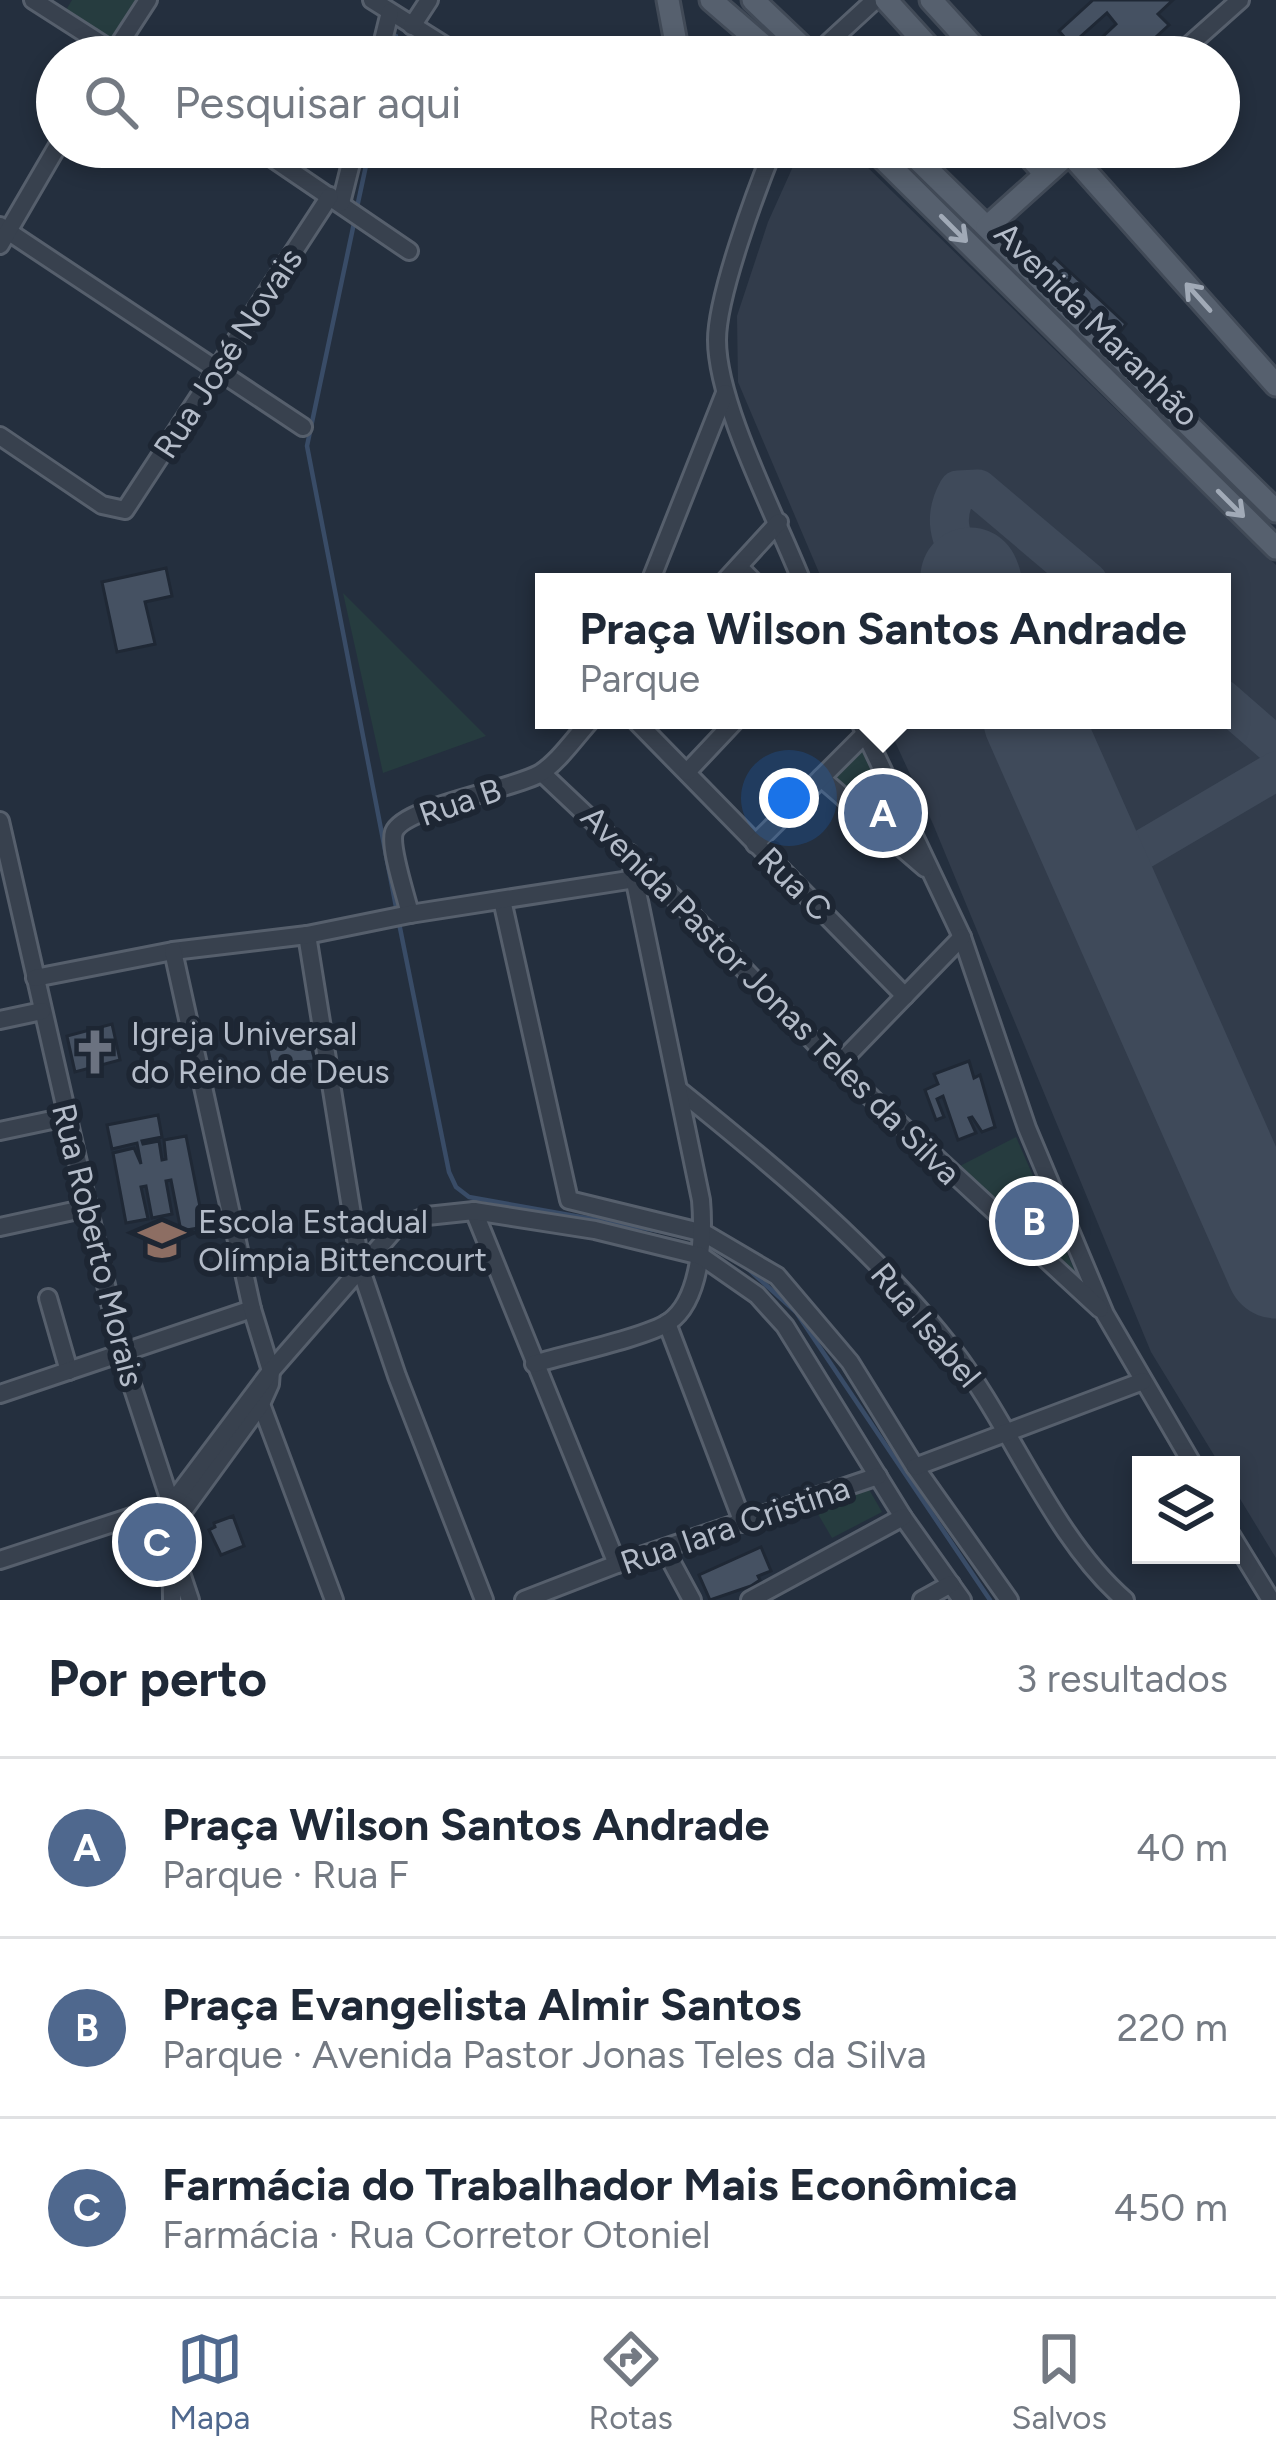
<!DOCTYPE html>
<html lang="pt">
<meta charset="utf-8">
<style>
body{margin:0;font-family:Figtree,sans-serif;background:#f6f6f7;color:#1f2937}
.controls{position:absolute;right:36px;bottom:36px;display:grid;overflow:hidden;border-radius:0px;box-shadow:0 6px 18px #0003}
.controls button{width:108px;height:108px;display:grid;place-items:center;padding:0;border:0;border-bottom:3px solid #e0e1e3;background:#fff;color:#1f2937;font:60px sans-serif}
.you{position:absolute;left:789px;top:798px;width:42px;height:42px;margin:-30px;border:9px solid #fff;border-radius:50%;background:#1a73e8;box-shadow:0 0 0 18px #1a73e833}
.badge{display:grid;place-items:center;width:78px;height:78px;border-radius:50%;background:#4f688e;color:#fff;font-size:39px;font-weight:700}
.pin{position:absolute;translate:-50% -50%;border:6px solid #fff;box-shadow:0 3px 12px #0006}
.popup{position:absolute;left:535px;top:573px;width:696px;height:156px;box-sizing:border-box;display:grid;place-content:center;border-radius:0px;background:#fff;filter:drop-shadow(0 3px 9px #0005);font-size:39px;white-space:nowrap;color:#747a83}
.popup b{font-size:45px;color:#1f2937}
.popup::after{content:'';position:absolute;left:50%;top:100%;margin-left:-24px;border:24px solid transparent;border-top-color:#fff}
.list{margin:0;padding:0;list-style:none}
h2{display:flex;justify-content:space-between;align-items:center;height:156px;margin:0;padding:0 48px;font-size:51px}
h2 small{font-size:39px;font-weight:400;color:#747a83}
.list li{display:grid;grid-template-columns:78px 1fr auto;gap:36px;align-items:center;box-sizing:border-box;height:180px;padding:0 48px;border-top:3px solid #e0e1e3}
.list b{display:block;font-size:45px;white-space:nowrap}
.list p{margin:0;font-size:39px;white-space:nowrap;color:#747a83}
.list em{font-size:39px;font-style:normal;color:#747a83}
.icon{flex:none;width:66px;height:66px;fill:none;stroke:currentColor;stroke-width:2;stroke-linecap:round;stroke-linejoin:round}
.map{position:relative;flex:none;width:1276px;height:1600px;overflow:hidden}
.search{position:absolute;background:#fff;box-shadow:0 6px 18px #0003;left:36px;right:36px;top:36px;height:132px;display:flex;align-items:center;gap:30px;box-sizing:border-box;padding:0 42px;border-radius:66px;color:#747a83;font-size:45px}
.sheet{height:696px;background:#fff}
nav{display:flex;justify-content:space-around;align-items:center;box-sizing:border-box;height:168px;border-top:3px solid #e0e1e3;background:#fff;font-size:33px;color:#747a83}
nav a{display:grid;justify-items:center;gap:6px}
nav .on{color:#4f688e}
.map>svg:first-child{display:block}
.airport{fill:#323c4b}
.green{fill:#263c3f}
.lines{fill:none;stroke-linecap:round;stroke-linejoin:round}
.stream{stroke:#394c67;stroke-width:4.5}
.taxiway{stroke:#3f4a5a;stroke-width:39}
.runway{stroke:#3f4a5a;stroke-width:99}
.building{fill:#455162;stroke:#1f2835;stroke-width:3}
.minor-casing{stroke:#565f6c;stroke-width:22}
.major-casing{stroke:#414a57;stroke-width:27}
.minor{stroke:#38414e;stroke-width:16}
.major{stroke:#56606e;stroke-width:21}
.oneway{stroke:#a1aab7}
.labels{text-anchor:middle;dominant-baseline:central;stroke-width:12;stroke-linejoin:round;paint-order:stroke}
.street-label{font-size:33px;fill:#b4bcc9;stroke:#1d2633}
.poi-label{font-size:33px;fill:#b4bcc9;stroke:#1d2633;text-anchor:start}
</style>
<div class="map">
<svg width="1276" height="1600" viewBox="0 0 1276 1600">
<rect width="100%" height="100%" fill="#242f3e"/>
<polygon class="airport" points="826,148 860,160 1276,565 1276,1558 1231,1484 1231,1465 1220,1465 1151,1352 933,824 885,720 1222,720 1222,582 823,582 738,382 737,316 768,222 795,162"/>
<g class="green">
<polygon points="72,0 138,0 113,40 66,10"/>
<polygon points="343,593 486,736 383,773"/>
<polygon points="861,748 913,848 832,777"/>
<polygon points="1016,1137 1076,1274 956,1168"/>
<polygon points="867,1486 882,1512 832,1538 815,1509"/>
</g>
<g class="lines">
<g class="stream">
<polyline points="390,57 396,36"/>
<polyline points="356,212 370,147"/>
<polyline points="354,223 307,446 397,912"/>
<polyline points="399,923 449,1172 456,1187 469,1197 671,1233"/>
<polyline points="746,1267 796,1312 990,1600"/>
</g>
<g class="taxiway">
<path d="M970,577C955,544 939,524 958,490L978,489L1088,582"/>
<polyline points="1222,699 1276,746"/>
<polyline points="1101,874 1276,771"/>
</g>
<g class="runway">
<polyline points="970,577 972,582"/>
<polyline points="1033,720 1276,1269"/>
</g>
</g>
<g class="building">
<polygon points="1093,0 1173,0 1158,14 1169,25 1134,57 1081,57 1116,24 1107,13 1071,45 1059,31"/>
<polygon points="1055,258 1126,324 1118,335 1046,268"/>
<polygon points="166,568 172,596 145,602 155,644 117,652 102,582"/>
<polygon points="112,1024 120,1060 75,1072 67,1036"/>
<polygon points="305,1024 315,1061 271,1064 264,1029 279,1025 282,1033 292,1033 292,1025"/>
<polygon points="969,1061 974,1078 980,1075 995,1127 982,1132 972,1117 969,1118 976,1133 958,1140 943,1096 937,1099 944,1117 936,1120 925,1090 938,1084 934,1074"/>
<polygon points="158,1115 162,1137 142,1141 143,1144 159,1141 162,1160 166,1159 164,1140 186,1136 204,1227 181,1231 171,1180 166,1181 172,1214 152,1218 146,1186 141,1187 148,1219 126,1223 113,1153 134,1148 141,1164 137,1143 112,1149 107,1125"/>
<polygon points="233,1516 244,1546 221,1555 209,1530 215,1527 214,1523"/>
<polygon points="761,1547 771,1571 758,1576 760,1580 751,1586 710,1600 699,1575"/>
</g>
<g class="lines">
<g class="minor-casing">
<g id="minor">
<polyline points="33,0 122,57"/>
<polyline points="372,0 463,57"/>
<polyline points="412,26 429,0"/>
<polyline points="111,57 148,0"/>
<polyline points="379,57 390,12"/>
<polyline points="813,57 875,0"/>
<polyline points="1176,57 1240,0"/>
<polyline points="256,147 409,251"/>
<path d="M774,147C756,191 717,296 717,340C717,405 777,518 802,582"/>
<polyline points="341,203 355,147"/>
<polyline points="0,226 303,427"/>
<polyline points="0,245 57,147"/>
<polyline points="0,436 102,505 125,510 330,196"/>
<polyline points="739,567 754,582"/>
<polyline points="650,582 725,393"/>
<polyline points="724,582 779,522"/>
<polyline points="635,720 905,996"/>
<polyline points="859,720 962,937 1027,1128 1105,1314 1193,1465"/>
<polyline points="687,772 736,720"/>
<polyline points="542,773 689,912 837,1066 1100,1309"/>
<polyline points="821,778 925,868"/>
<polyline points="0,821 122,1355 171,1504 172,1600"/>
<polyline points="755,844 865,734"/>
<polyline points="502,900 569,1200 704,1233 777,1276 850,1362 915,1467 1009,1600"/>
<path d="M410,914C406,896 389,847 394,832C404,807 510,790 539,774C558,763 576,736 591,720"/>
<polyline points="307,935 361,1270 397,1376 484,1600"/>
<polyline points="35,978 173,951 307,935 410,914 635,879"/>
<polyline points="0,1020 42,1011"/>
<polyline points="837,1066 962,937"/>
<path d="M679,1090C776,1168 876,1251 953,1350C1012,1427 1053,1538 1125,1600"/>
<polyline points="0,1131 66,1117"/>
<polyline points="474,1211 617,1564"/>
<polyline points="0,1227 87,1208"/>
<polyline points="48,1298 69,1371"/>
<polyline points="667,1323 743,1523"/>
<path d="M534,1364C563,1355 647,1337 669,1322C701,1300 704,1235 701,1200L629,853"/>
<polyline points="0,1394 252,1309"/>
<polyline points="261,1404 334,1600"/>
<polyline points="915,1467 1143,1381"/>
<polyline points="173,1525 261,1404 270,1384 271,1371 252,1309 173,951"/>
<polyline points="1231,1535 1271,1600"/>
<polyline points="665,1550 692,1600"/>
<polyline points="0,1560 171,1504 271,1371 394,1230 427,1216 474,1211 595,1230 701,1256 757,1295 785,1326 903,1517 962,1600"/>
<polyline points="177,1561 190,1600"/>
<polyline points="524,1600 617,1564 878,1476"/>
<polyline points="750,1600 903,1517"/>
<polyline points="922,1600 951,1584"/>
</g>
</g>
<g class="major-casing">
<g id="major">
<polyline points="668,0 676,43"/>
<polyline points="711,0 777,57"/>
<polyline points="753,0 813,57"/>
<polyline points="886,0 938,57"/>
<polyline points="931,0 983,57"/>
<polyline points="707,57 732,52 773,53"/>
<polyline points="871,147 1276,548"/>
<polyline points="905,147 1276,511"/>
<polyline points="1021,147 1045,174"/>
<polyline points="1064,147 1276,385"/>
<polyline points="987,227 1069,153"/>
</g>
</g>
<use href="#minor" class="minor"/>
<use href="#major" class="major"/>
</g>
<defs><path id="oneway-shaft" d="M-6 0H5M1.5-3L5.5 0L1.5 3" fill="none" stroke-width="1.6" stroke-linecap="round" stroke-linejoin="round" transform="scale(3)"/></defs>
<g class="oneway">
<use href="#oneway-shaft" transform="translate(954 229) rotate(45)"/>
<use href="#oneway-shaft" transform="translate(1198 297) rotate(-132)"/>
<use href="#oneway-shaft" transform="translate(1231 504) rotate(45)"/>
</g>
<defs>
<g id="church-bare" transform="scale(3.6)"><path d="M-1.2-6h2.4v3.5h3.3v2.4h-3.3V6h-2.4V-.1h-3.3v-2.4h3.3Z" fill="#6b7280" stroke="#1d2633" stroke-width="2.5" paint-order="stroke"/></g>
<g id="school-bare" transform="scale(3.6)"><path d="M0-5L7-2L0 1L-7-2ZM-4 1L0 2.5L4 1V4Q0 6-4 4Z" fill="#8d6e63" stroke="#1d2633" stroke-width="2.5" paint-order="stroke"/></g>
</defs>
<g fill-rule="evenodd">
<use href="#church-bare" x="95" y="1052"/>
<use href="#school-bare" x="162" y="1240"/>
</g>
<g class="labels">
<g class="street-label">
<text transform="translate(1097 324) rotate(45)">Avenida Maranhão</text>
<text transform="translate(228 353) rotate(-57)">Rua José Novais</text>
<text transform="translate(460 802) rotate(-19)">Rua B</text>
<text transform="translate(795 884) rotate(45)">Rua C</text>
<text transform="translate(771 995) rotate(45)">Avenida Pastor Jonas Teles da Silva</text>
<text transform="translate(98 1245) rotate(76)">Rua Roberto Morais</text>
<text transform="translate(926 1325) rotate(50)">Rua Isabel</text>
<text transform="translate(735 1525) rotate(-19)">Rua Iara Cristina</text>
</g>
<g class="poi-label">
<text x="131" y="1033">Igreja Universal<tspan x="131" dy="38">do Reino de Deus</tspan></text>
<text x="198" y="1221">Escola Estadual<tspan x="198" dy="38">Olímpia Bittencourt</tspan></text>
</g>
</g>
</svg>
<div class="controls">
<button><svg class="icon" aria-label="layers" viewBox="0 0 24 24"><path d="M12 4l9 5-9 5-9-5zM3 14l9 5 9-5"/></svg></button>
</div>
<div class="you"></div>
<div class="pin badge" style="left:883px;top:813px">A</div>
<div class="popup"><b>Praça Wilson Santos Andrade</b>Parque</div>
<div class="pin badge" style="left:1034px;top:1221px">B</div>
<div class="pin badge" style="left:157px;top:1542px">C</div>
<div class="search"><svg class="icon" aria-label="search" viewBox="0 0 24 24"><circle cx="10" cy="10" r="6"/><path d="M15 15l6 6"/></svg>Pesquisar aqui</div>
</div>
<section class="sheet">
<h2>Por perto<small>3 resultados</small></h2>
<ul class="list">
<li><span class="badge">A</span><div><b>Praça Wilson Santos Andrade</b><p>Parque · Rua F</p></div><em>40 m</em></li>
<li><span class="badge">B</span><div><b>Praça Evangelista Almir Santos</b><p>Parque · Avenida Pastor Jonas Teles da Silva</p></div><em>220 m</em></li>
<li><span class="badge">C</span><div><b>Farmácia do Trabalhador Mais Econômica</b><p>Farmácia · Rua Corretor Otoniel</p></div><em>450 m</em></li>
</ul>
</section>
<nav>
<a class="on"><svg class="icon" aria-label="map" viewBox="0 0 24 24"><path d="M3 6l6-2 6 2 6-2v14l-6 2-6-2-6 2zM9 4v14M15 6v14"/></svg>Mapa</a>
<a><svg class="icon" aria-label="directions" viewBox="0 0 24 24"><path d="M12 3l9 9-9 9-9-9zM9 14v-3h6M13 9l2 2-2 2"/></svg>Rotas</a>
<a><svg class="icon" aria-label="saved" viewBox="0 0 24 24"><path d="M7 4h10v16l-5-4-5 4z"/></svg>Salvos</a>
</nav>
